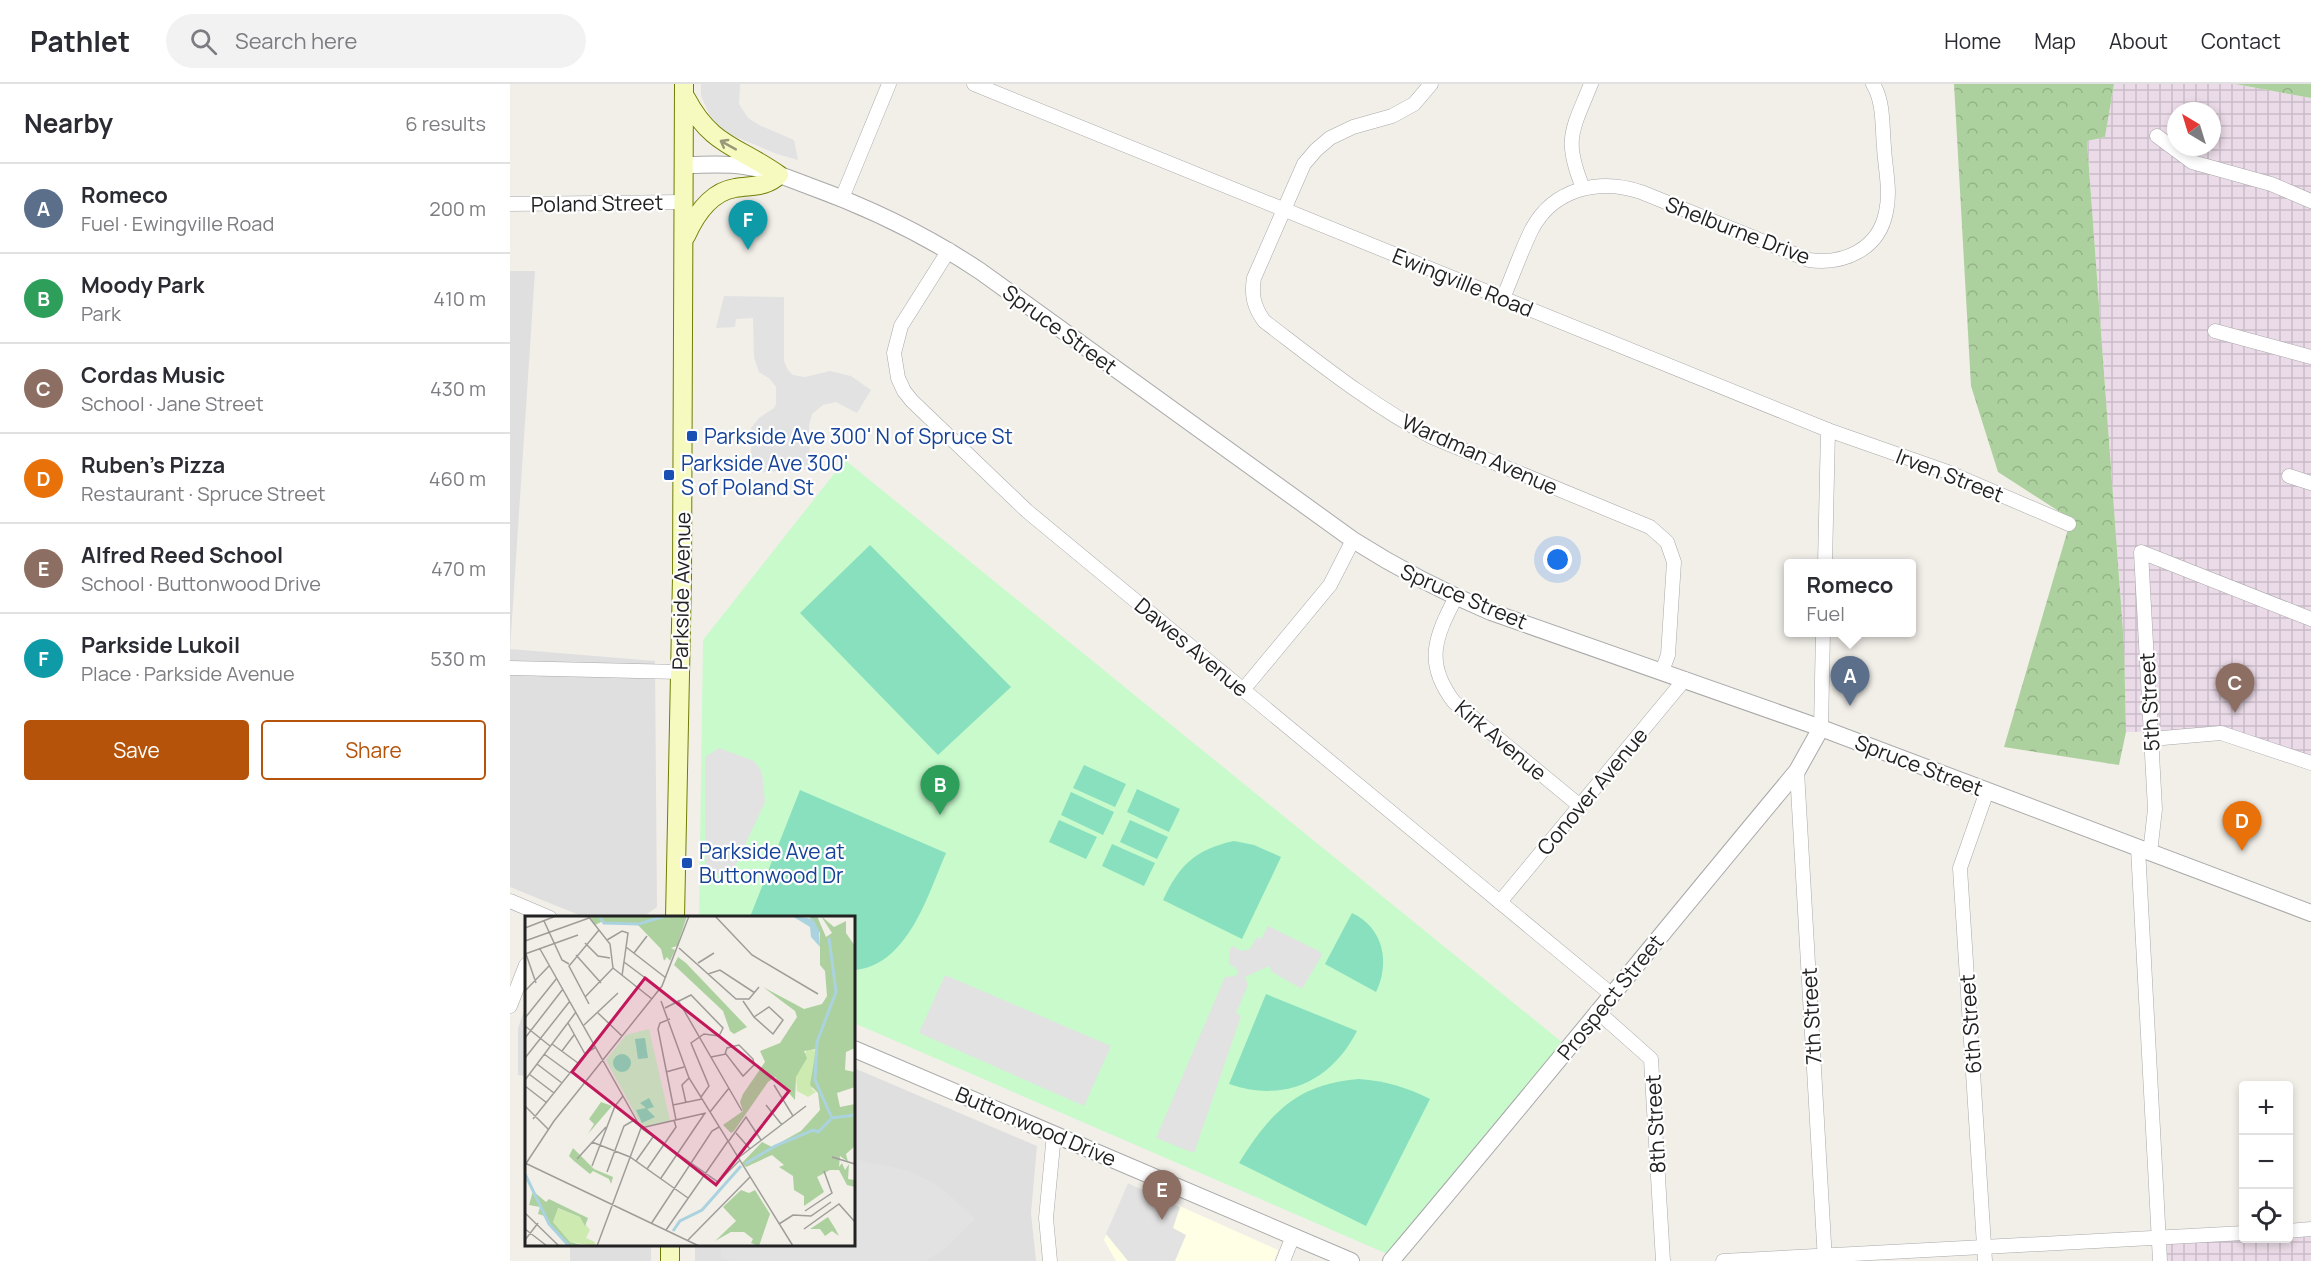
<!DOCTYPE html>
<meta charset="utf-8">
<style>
body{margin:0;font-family:Manrope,sans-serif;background:#f2f2f3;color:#2b2b33}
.controls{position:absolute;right:18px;bottom:18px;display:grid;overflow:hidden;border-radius:6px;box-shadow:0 3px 9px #0003}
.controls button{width:54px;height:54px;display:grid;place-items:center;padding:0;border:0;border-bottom:2px solid #e1e1e2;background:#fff;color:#2b2b33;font:30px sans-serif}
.compass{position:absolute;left:1657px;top:18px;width:54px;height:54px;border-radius:50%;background:#fff;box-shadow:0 3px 9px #0003;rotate:322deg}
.you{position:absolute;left:1048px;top:476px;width:21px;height:21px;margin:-15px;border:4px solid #fff;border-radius:50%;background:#1a73e8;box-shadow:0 0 0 9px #1a73e833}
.badge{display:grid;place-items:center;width:39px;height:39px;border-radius:50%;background:#b45309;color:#fff;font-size:20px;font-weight:700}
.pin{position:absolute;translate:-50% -50px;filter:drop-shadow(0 2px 3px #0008)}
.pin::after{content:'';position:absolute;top:32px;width:21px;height:18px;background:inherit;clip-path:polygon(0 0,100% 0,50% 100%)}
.popup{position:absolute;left:1274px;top:475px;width:132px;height:78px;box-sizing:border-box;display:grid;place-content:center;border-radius:6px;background:#fff;filter:drop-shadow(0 2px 4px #0005);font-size:20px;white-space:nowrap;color:#7c7c81}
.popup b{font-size:22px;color:#2b2b33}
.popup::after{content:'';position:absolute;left:50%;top:100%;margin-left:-12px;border:12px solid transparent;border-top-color:#fff}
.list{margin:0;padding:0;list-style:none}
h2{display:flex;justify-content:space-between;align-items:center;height:78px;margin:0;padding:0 24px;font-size:26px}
h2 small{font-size:20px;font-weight:400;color:#7c7c81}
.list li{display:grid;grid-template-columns:39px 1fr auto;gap:18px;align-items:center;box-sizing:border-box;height:90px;padding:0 24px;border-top:2px solid #e1e1e2}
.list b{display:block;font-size:22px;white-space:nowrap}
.list p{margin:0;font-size:20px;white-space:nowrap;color:#7c7c81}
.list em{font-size:20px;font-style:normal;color:#7c7c81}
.actions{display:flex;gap:12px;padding:18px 24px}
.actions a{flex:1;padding:14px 0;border:2px solid #b45309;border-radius:6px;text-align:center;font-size:21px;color:#b45309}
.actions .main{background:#b45309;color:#fff}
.icon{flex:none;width:33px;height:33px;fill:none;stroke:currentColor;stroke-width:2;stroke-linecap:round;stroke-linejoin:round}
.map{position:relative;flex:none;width:1801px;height:1177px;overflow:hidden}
header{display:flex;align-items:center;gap:36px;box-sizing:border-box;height:84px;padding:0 30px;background:#fff;border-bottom:2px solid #e1e1e2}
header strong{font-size:28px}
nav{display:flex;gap:33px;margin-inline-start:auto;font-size:21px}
.search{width:420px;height:54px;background:#f2f2f3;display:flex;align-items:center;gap:15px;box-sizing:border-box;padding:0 21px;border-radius:33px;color:#7c7c81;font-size:22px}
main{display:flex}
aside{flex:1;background:#fff}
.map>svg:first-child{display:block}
.residential{fill:#e0dfdf}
.industrial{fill:url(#industrial-grid);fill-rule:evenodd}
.education{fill:#ffffe5}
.forest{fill:url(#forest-crowns)}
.park{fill:#c8facc}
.pitch{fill:#88e0be}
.parking{fill:#e2e2e2}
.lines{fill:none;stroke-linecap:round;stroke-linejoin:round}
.minor-casing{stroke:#a9a9a9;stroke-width:15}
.tertiary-casing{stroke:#a9a9a9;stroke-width:18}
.secondary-casing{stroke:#707d05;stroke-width:20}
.minor{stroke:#fff;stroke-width:14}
.tertiary{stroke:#fff;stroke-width:16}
.secondary{stroke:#f7fabf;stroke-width:18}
.oneway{stroke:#979978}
.transit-dot{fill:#1a4fb4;stroke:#fff;stroke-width:2}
.labels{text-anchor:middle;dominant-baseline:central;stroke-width:4.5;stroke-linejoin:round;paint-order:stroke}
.street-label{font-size:21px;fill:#222;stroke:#fff}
.transit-label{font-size:21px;fill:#164399;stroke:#fff;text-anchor:start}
.inset-river{fill:none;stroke:#aad3df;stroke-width:3}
.inset-road{fill:none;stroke:#9f9d99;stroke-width:1.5}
.view{fill:#c2185b;fill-opacity:0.15;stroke:#c2185b;stroke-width:3}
.inset-edge{fill:none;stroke:#222;stroke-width:3}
</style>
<header>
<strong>Pathlet</strong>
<div class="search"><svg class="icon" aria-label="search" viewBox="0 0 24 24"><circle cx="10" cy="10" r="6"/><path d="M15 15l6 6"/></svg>Search here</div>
<nav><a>Home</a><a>Map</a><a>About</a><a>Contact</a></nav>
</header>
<main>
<aside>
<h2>Nearby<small>6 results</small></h2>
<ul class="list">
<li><span class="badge" style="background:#5c6f8a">A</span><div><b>Romeco</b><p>Fuel · Ewingville Road</p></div><em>200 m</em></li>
<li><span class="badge" style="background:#2e9e5b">B</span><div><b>Moody Park</b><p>Park</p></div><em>410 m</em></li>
<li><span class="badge" style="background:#8d6e63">C</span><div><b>Cordas Music</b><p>School · Jane Street</p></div><em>430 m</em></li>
<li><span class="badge" style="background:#e8710a">D</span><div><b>Ruben's Pizza</b><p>Restaurant · Spruce Street</p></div><em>460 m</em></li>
<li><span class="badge" style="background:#8d6e63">E</span><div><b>Alfred Reed School</b><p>School · Buttonwood Drive</p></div><em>470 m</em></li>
<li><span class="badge" style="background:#0f9aa8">F</span><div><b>Parkside Lukoil</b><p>Place · Parkside Avenue</p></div><em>530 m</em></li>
</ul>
<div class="actions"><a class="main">Save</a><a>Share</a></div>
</aside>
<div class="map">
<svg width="1801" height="1177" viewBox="0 0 1801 1177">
<defs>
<pattern id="industrial-grid" width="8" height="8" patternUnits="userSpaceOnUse" patternTransform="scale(1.5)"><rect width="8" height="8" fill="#ebdbe8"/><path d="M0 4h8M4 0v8" fill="none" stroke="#c9bcc7"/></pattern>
<pattern id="forest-crowns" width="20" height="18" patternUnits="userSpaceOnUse" patternTransform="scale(1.5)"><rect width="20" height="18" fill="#add19e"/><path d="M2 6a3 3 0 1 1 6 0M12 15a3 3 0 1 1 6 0" fill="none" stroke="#95b388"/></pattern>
</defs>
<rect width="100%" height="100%" fill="#f2efe9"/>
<g class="residential">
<polygon points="0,187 25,187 0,565 145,577 147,823 133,833 74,833 0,803"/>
<polygon points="16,921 16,992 8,991 8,944"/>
<polygon points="344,984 527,1062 521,1129 526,1177 185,1177 185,1161 344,1160"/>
<rect x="60" y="1161" width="81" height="16"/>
</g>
<g class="industrial">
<path d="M1604,0H1725L1801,14V675L1705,647L1616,648L1614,561L1577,57L1595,53ZM1666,27H1702V63H1666Z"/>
<polygon points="1801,1140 1801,1177 1646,1177 1645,1148 1734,1154 1778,1154 1779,1141"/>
</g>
<polygon class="education" points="618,1099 768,1166 764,1177 606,1177 594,1156"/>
<g class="forest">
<polygon points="1444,0 1604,0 1595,53 1577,57 1614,561 1616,648 1609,681 1494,663 1561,435 1488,388 1461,302"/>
<polygon points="1725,0 1801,0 1801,14"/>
</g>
<polygon class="park" points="335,376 1058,963 889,1175 344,939 344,834 189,834 193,556"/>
<g class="pitch">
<polygon points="360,461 501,603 428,671 290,529"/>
<polygon points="574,681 616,700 605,723 563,704"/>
<polygon points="627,705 670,725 659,748 617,728"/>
<path d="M290,706L436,769C418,810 398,882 344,886V834L240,833Z"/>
<polygon points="561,708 604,728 593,751 551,731"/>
<polygon points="549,736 587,753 576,775 539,758"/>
<polygon points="620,736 658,753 647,775 610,758"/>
<path d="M724,757L744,761L771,773L732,855L653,816C669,781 686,765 724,757Z"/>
<polygon points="602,760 645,779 634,802 592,782"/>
<path d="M842,829C874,844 880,879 866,908L815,880Z"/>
<path d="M756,910L847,947C821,998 773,1019 719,1000Z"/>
<path d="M849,995C875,997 896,1003 920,1015L856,1142L729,1079C761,1028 787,1000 849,995Z"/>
</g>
<g class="parking">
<polygon points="191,0 230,0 229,20 238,34 249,41 284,56 288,76 267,70 212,47 201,34 191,12"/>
<polygon points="214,212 274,213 274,277 278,286 283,291 295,293 320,287 341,292 361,306 347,329 326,318 313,321 302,330 299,341 300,385 241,389 241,344 249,334 264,324 266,320 266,303 260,295 249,288 244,273 243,234 226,235 225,243 206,244"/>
<polygon points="209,664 244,677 252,688 255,718 222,789 195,790 195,673"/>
<polygon points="758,842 809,867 812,871 792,905 762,888 759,882 735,893 738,901 726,929 731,932 684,1069 646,1054 715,893 726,892 728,888 726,884 719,880 720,865 722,862 732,867 740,865 747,853 751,855"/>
<polygon points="435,891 601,962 574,1022 409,949"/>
<polygon points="344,1075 395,1086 420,1097 435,1107 465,1135 438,1162 416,1177 219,1177 211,1174 211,1161 344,1160"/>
<polygon points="618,1099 670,1123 663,1144 676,1151 665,1177 618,1177 596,1150"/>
</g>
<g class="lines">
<g class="minor-casing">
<g id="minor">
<polyline points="464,0 1318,346 1435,387 1559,440"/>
<path d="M921,0L904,20L882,32L843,43L820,54L806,66L794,80L744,194C741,211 744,223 754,237C808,278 861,321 922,353L1140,443L1157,458L1164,478L1158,571L1152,587"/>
<polyline points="1647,52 1682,78 1761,100 1801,117"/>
<path d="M1073,104C1053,55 1062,47 1081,0"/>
<polyline points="332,114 379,0"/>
<polyline points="0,120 174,118"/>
<polyline points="439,166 391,242 384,269 388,294 394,307 402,317 517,427 1101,910"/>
<path d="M993,214C1003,191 1011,167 1022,145C1044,104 1090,94 1131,108L1299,176C1334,181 1369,165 1376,128C1381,107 1375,84 1374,63C1372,42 1374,18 1363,0"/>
<polyline points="1705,247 1801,273"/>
<polyline points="1779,392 1801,399"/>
<polyline points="1315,480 1318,346"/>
<path d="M946,513C925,553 914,579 944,618L1070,722"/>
<polyline points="0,584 170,588"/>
<polyline points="733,606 820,501 843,456"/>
<polyline points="1311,644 1313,548"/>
<polyline points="1641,655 1711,649 1801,679"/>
<polyline points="1287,687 1315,1177"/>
<polyline points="1628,764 1650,1177"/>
<polyline points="1640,769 1645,725 1631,468 1801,535"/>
<polyline points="0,817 40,834"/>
<polyline points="990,818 1175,595"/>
<polyline points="0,922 16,881"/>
<polyline points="1087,927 1141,975 1153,1177"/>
<polyline points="1778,1147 1801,1145"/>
<polyline points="540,1177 536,1134 544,1050"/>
<polyline points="773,1177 783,1152"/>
<polyline points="1213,1177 1734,1149"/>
<polyline points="1475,1177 1450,784 1477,707"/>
</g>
</g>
<g class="tertiary-casing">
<g id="tertiary">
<path d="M174,81C194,81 214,79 234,82C256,85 278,94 299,102C360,124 416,151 470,187L843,456C887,484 933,508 981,528L1311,644L1801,829"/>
<polyline points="344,965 841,1177"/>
<path d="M881,1177C1018,1015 1151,850 1287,687L1311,644"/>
</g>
</g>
<g class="secondary-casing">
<g id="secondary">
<path d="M176,152C185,132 200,108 225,104C241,101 256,104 269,91C228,62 201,62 176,14"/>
<polyline points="165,834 172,493 174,0"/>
<polyline points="160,1177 160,1160"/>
</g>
</g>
<use href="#minor" class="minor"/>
<use href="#tertiary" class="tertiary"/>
<use href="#secondary" class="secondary"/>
</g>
<defs><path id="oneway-shaft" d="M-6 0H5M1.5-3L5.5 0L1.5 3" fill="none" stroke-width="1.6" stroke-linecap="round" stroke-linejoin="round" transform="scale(1.5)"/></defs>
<use class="oneway" href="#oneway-shaft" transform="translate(218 61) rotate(-151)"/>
<g class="transit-dot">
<rect x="176" y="346" width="12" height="12" rx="3"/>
<rect x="153" y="385" width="12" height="12" rx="3"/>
<rect x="171" y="773" width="12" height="12" rx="3"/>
</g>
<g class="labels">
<g class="street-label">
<text transform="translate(87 119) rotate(-1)">Poland Street</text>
<text transform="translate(1228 146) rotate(21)">Shelburne Drive</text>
<text transform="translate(953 198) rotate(22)">Ewingville Road</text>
<text transform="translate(550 245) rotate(36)">Spruce Street</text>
<text transform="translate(970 370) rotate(24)">Wardman Avenue</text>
<text transform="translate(1440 391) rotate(21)">Irven Street</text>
<text transform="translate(171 507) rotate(-89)">Parkside Avenue</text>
<text transform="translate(954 512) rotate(23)">Spruce Street</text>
<text transform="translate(682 563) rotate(40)">Dawes Avenue</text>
<text transform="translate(1639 618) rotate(-93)">5th Street</text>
<text transform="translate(991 656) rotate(40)">Kirk Avenue</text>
<text transform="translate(1409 681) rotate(21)">Spruce Street</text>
<text transform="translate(1082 707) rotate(-50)">Conover Avenue</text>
<text transform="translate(1100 913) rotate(-51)">Prospect Street</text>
<text transform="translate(1301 932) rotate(-93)">7th Street</text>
<text transform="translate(1460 940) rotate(-94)">6th Street</text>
<text transform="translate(1145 1040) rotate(-93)">8th Street</text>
<text transform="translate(526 1042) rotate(23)">Buttonwood Drive</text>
</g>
<g class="transit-label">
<text x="194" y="352">Parkside Ave 300' N of Spruce St</text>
<text x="171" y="379">Parkside Ave 300'<tspan x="171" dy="24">S of Poland St</tspan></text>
<text x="189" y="767">Parkside Ave at<tspan x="189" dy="24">Buttonwood Dr</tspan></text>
</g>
</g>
<g transform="translate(15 832)">
<rect width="330" height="330" fill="#f2efe9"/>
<path d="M282,133L292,135L287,173L291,176L283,181L272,175L271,161ZM32,292L55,301L65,314L61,322L70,326L69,330L45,326L28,306Z" fill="#cdebb0"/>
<path d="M63,0H162L152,30L146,32L150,34L145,45L142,41L139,45L136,33L113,9L76,6L70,9ZM284,0H292L301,21L307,17L296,0L309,11L321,5V17L330,30V132L321,136L320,154L330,156V171L312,177L315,191L330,188V230L321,238L323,246L315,240L314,251L317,247L320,254L324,248L323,263L330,264V271L322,269L314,254H305L292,261L299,276L279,290V280L269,274L268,260L254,251L259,249L247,239L221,251L217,247L237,226L247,231L276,215L295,194L293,177L285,169L291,133L279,135L282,142L271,161L270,184L250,161L243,166L209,215L206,217L198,209L218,195L215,186L218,178L240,146L235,135L255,127L272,101L270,95L238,71L279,93L297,88L302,80L300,55L295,49V17ZM153,41L161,47L222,111L209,118L205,115L198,95L149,49ZM76,186L87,190L63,218L69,208L64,203ZM48,232L69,253L88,261L86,268L84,263L68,255L65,258L49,245L44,240ZM216,274L224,277L230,274L245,298L234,330L226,327L228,323L219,316H206L190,325L211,305L198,291ZM8,275L21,286L24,283L63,302L60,310L55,301L33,292L28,306L45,326L60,330H43L23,308L20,300L13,298L15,291L4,289ZM303,301L311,314L314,320L307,315L300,320L295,313H285Z" fill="#add19e"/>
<path d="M124,113L145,205L118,212L81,144L101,119Z" fill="#c8facc"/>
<path d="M120,122L123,142L113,143L110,123ZM88 147a9 9 0 1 1 18 0a9 9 0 1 1-18 0ZM124,182L129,191L122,193L130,201L117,207L111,194L121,192L115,187Z" fill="#88e0be"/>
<path d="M267,0L288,3L294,14L295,31L286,21L285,11Z" fill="#aad3df"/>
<path class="inset-river" d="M74,0L79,7L114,8L140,0M304,22L311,76L292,126L290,164L307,202M307,202L330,199M220,248L250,230L288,214L293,216L306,203M0,258L24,308L44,330M148,315L155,305L177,294L216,250"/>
<path class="inset-road" d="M63,0L85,28L88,52M190,0L227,39L293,78M19,5L37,44L44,48M0,12L31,0M82,24L97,15L103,17L97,60M0,25L64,2M60,27L73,40L85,42M101,31L141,62M154,32L211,83H224L234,71M15,33L116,212L193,266L215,244M109,37L122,20M0,38L53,19M1,38L11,67M51,39L76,67M99,46L135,73M173,47L189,37M88,52L127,83M183,58L195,54L230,77M0,75L24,50M60,81L88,52M153,84L217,195M136,85L164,162L268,330M218,85L229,101M64,88L44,50L74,14M244,91L258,104L248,118L229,101ZM140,92L166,79L198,112L194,120L179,118L166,127L184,170L176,181M73,97L97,120M0,102L32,62M145,103L135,107L133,113L151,204M43,107L60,138M59,109L93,77M0,110L25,130M0,122L38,73M27,128L53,147M37,135L49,119M19,138L45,157M186,141L201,138L218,160L229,149L228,143L214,129L202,132L200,138M0,142L45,85M12,148L37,167M141,156L159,151M4,158L29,177M0,164L51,96M249,169L268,200M0,170L22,187M161,187L157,169L164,162M148,189L177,183M241,189L257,209M0,190L23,213M185,196L204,172M8,203L61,137L71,131M116,212L181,197M211,217L225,233M67,226L105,241L163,282M203,226L221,201L236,224M307,241L330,248M213,242L281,190M52,243L81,211M111,245L128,221M0,247L174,330M0,249L29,205L137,70L164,0M67,250L90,190L98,180M122,253L151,211L149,204M82,256L99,210L111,203M136,262L180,197M280,295L307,277L299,255M0,297L34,330M126,308L187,215L194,211M254,308L268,299L286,300L306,286M0,313L22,330M279,313L314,288L330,306M141,314L203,225M0,324L13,307M163,324L225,261M72,330L116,212"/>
<path class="view" d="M120,62L264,175L191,269L47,156Z"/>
<rect width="330" height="330" class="inset-edge"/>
</g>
</svg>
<div class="controls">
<button>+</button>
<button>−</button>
<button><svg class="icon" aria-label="locate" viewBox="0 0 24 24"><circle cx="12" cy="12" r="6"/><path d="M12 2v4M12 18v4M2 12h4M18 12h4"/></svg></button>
</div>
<svg class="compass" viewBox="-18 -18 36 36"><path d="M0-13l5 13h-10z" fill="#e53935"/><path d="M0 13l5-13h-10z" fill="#7c7c81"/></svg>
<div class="you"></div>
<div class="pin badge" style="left:1340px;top:622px;background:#5c6f8a">A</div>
<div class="popup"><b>Romeco</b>Fuel</div>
<div class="pin badge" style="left:430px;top:731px;background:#2e9e5b">B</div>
<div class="pin badge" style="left:1725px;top:629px;background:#8d6e63">C</div>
<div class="pin badge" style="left:1732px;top:767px;background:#e8710a">D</div>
<div class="pin badge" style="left:652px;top:1136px;background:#8d6e63">E</div>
<div class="pin badge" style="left:238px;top:166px;background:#0f9aa8">F</div>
</div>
</main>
